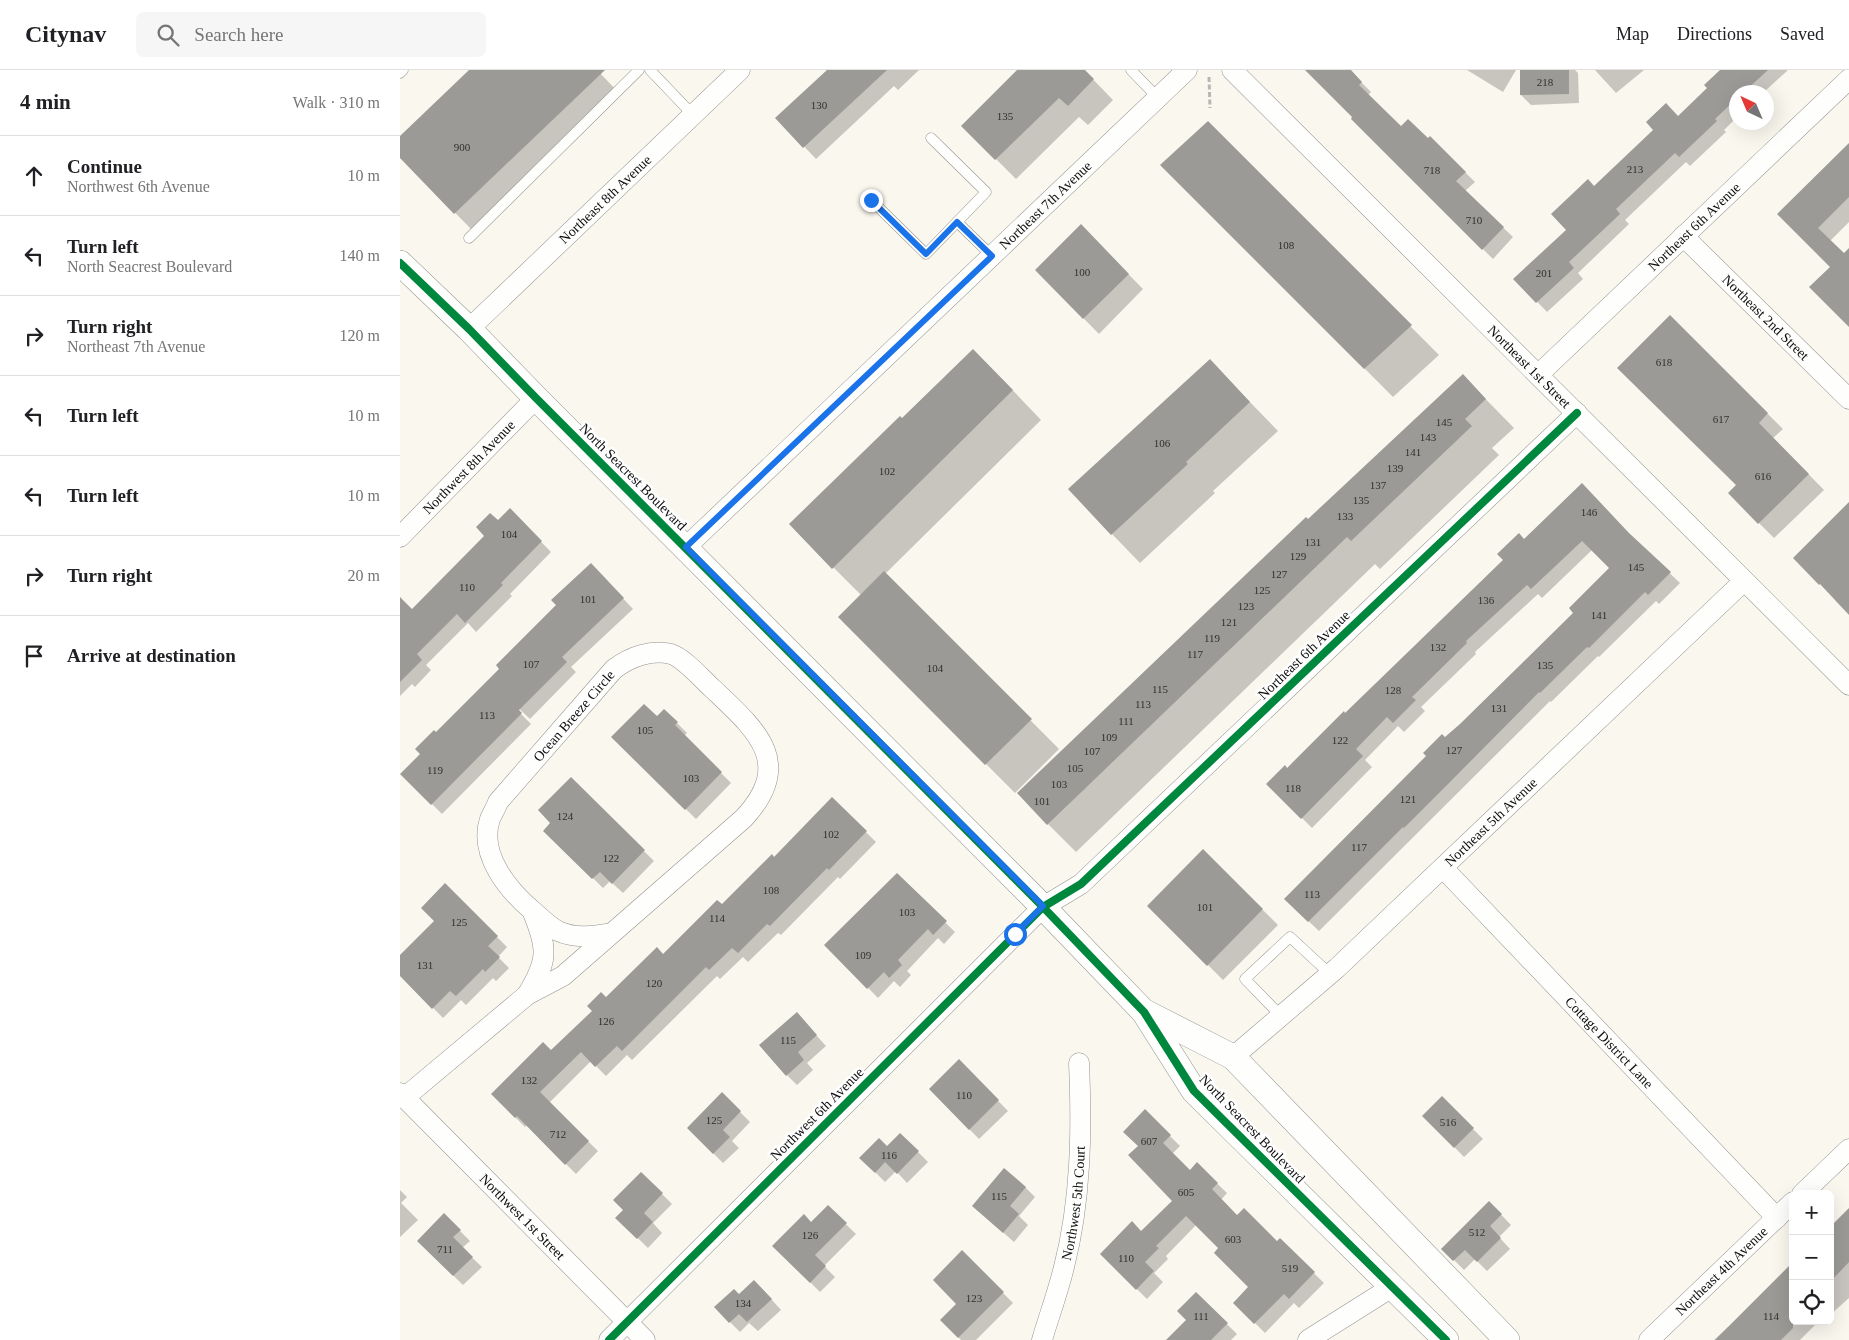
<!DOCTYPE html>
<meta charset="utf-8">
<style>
body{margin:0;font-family:"Times New Roman",serif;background:#f6f6f6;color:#202124}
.controls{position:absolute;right:15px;bottom:15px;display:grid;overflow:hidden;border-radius:8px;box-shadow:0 5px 20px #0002}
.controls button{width:45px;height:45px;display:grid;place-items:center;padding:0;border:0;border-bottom:1px solid #e0e0e0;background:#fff;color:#202124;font:25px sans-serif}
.compass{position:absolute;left:1329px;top:15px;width:45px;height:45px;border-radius:50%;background:#fff;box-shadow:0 5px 20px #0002;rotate:316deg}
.stop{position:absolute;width:15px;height:15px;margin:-11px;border:4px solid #1a73e8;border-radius:50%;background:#fff}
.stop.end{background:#1a73e8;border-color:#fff;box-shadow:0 1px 5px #0008}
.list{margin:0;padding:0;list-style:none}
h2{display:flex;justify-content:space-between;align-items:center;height:65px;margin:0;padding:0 20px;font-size:21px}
h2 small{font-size:16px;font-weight:400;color:#757577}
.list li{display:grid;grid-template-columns:32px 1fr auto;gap:15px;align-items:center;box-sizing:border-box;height:80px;padding:0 20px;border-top:1px solid #e0e0e0}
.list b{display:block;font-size:19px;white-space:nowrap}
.list p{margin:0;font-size:16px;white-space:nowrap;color:#757577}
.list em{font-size:16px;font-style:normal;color:#757577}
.icon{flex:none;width:28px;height:28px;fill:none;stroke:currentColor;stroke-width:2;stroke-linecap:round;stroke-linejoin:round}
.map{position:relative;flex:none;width:1449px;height:1270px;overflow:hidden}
header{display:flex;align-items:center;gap:30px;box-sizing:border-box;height:70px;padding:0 25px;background:#fff;border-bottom:1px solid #e0e0e0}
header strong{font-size:24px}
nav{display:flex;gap:28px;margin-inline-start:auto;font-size:18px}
.search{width:350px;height:45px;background:#f6f6f6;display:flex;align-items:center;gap:12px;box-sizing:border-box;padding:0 18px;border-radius:8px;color:#757577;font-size:19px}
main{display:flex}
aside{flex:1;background:#fff}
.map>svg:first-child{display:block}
.shadow{fill:#0003}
.building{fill:#9c9a96}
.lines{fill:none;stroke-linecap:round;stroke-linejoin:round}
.service-casing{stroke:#93928e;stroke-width:11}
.minor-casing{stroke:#93928e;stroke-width:21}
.tertiary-casing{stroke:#93928e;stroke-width:26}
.path{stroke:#b7b6b5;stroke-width:3;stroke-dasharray:5 2.5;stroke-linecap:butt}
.service{stroke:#fefefd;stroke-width:10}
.minor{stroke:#fefefd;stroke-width:20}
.tertiary{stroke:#fefefd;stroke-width:25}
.cycleway-casing{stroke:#fff;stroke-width:11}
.cycleway{stroke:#00873e;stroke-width:8}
.route{stroke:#1a73e8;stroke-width:6}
.labels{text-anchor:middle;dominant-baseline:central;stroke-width:5;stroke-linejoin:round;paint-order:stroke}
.number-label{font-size:11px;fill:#30302e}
.street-label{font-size:14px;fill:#0c0c0c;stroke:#fff}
</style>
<header>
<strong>Citynav</strong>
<div class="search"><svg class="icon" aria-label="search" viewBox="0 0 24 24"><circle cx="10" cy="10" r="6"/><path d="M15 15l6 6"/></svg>Search here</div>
<nav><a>Map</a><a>Directions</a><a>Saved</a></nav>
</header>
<main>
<aside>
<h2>4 min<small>Walk · 310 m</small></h2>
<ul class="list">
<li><svg class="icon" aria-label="ahead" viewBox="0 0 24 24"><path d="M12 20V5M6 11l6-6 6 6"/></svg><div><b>Continue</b><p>Northwest 6th Avenue</p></div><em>10 m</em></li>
<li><svg class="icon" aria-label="left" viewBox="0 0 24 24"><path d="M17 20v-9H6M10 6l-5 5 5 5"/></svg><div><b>Turn left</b><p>North Seacrest Boulevard</p></div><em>140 m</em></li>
<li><svg class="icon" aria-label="right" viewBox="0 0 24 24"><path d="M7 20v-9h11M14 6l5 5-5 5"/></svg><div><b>Turn right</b><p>Northeast 7th Avenue</p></div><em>120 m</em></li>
<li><svg class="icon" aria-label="left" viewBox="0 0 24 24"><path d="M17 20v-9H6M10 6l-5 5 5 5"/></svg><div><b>Turn left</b></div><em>10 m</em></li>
<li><svg class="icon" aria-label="left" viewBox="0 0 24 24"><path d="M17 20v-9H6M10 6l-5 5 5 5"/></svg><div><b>Turn left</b></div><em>10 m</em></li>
<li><svg class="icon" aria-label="right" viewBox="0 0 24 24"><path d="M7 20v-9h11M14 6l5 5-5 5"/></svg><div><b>Turn right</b></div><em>20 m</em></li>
<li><svg class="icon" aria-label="arrive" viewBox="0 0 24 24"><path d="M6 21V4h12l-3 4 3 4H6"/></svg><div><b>Arrive at destination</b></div></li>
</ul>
</aside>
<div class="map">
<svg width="1449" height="1270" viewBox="0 0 1449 1270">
<rect width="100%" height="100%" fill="#faf7ef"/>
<g class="shadow">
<polygon points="70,0 197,0 220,24 75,163 0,87 0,68"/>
<polygon points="429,0 519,0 498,20 494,16 416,89 377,48"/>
<polygon points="618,0 684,0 713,30 688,55 679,47 616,109 563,56"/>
<polygon points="907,0 949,0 971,22 968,25 1001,58 1028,70 1030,68 1075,112 1065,121 1113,167 1093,189 952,49 954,47"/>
<polygon points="1067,0 1116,0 1103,22"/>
<polygon points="1121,0 1175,0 1178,3 1179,33 1131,35 1121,25"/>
<polygon points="1195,0 1244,0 1216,23"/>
<polygon points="1322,0 1388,0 1364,22 1336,22 1336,48 1324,60 1326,62 1290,96 1286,92 1225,150 1229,154 1178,203 1183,209 1147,242 1115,209 1168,160 1195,118 1278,47 1309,18"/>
<polygon points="808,53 1039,285 993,327 762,95"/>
<polygon points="1449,74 1449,152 1430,171 1449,190 1449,255 1432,197 1379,144"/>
<polygon points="681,156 743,219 699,264 636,200"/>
<polygon points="1270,247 1383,359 1373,368 1424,420 1374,468 1329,423 1338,415"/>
<polygon points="810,291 878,361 813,421 815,423 740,493 712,464"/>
<polygon points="1063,306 1114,358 1092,378 1099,385 980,499 975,494 676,782 648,754 908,451"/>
<polygon points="602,309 641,350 485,504 659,679 615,723 439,547 461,525 391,455 502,350"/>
<polygon points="110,440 151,482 110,524 112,526 76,562 68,553 26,595 31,600 15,617 12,614 0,626 0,545 12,541"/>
<polygon points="1124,470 1235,470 1280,513 1259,534 1256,531 1199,587 1198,586 1151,632 1150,631 919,861 885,829 1045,669 1175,543 1210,498 1192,480 1142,528 1138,524 1075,582 1076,584 1021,637 1025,641 1004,662 998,656 965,690 972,697 912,758 868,714 887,699 945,644"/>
<polygon points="201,505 233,539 171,597 176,602 130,649 115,635 113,636 131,654 42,744 2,704 21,684 36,663"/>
<polygon points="264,640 287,663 284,666 331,713 296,749 213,667 257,648"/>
<polygon points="171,709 254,791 223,823 210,811 203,818 145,761 152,753"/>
<polygon points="432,729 476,772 440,809 438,807 381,865 378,863 348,892 343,887 320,909 317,906 232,990 227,985 206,1006 191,991 149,1033 198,1081 176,1104 127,1055 125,1057 92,1024 151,982 206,928 263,886 322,836 374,788"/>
<polygon points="803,781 878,855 823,910 749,836"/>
<polygon points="497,805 555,862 544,874 538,868 507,901 511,905 500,917 494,911 478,928 426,875"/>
<polygon points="45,815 107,877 98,887 109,898 96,911 93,908 66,935 61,930 43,948 0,904 0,886 36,851"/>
<polygon points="406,954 426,976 407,993 413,1000 397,1015 387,1005"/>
<polygon points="559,991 608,1041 579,1069 531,1020"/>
<polygon points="322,1024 350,1052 332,1071 339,1078 323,1093 288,1058"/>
<polygon points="1042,1028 1083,1069 1064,1087 1024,1046"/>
<polygon points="745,1041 780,1076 772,1084 790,1102 797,1094 827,1123 821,1130 837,1147 877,1173 880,1170 924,1213 899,1238 894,1233 865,1263 835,1233 850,1217 820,1178 796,1155 766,1186 768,1189 754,1203 763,1212 747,1229 701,1184 741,1162 774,1131 739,1076"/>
<polygon points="500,1064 528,1092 507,1113 496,1101 485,1112 461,1088 487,1078"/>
<polygon points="241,1103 272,1134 253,1153 262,1163 248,1178 217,1148 225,1140"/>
<polygon points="625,1117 635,1127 619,1146 628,1155 614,1172 573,1136"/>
<polygon points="0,1120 7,1127 1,1133 18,1150 0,1167"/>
<polygon points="1089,1132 1111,1155 1099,1167 1110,1179 1087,1201 1075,1189 1064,1200 1043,1179"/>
<polygon points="428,1137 456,1164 424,1196 435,1207 420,1222 374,1176 411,1154"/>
<polygon points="1449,1139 1449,1228 1430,1245 1430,1158"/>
<polygon points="44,1145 70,1171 62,1178 82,1197 63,1215 18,1171"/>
<polygon points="562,1182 613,1233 576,1270 561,1270 542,1250 558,1234"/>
<polygon points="364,1221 381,1240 358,1261 349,1253 340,1262 330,1252 339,1226"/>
<polygon points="796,1224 837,1264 831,1270 785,1270 787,1250"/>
<polygon points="1393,1251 1419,1251 1400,1270 1314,1270 1328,1257"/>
</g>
<g class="building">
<polygon points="69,0 205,0 54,144 0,88 0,66"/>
<polygon points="427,0 487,0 403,78 375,48"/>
<polygon points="617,0 685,0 694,9 668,36 659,28 595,90 561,56"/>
<polygon points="905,0 951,0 962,12 959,15 1001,56 1008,49 1028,68 1030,66 1066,102 1056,111 1104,157 1082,180 951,49 952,47"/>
<polygon points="1120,0 1169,0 1169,24 1120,25"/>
<polygon points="1320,0 1368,0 1344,22 1336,22 1336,29 1315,49 1317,51 1279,87 1275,83 1216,139 1220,144 1169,192 1174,198 1136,233 1113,209 1166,160 1151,144 1188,109 1194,116 1253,60 1246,52 1266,33 1278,46 1307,18 1304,15"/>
<polygon points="808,51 1012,255 964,299 760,95"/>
<polygon points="1449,73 1449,127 1418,158 1444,183 1449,178 1449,257 1409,217 1430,197 1377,144"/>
<polygon points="681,154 729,204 683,249 635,200"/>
<polygon points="1270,245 1368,343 1359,353 1409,404 1358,454 1328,423 1336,415 1217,298"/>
<polygon points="573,279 613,320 432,499 389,454 500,346 502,348"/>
<polygon points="810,289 850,332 786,392 788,394 711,465 668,419"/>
<polygon points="1063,304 1086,329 1065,349 1072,356 951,471 947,467 647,755 617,723 906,447 908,449"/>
<polygon points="1182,413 1229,463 1271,502 1248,525 1245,522 1189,578 1187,577 1140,623 1139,622 1051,711 1004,758 1003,757 908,852 884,829 1026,686 1023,683 1042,664 1045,667 1060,654 1173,543 1169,538 1209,498 1182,471 1131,519 1127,515 1066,571 1067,573 1012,627 1016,630 993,653 987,647 956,679 963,686 901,749 866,714 885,695 887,698 944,641 945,643 1103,490 1097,484 1119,463 1124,469"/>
<polygon points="1449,432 1449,545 1420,514 1419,515 1393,488"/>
<polygon points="110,438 142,471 101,513 103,515 65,553 57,544 17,584 22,590 0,612 0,527 12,539 84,466 76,457 90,443 98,450"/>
<polygon points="191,493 224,528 162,587 167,592 119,640 122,643 31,735 0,704 20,684 15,679 34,660 36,662 99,599 96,595 156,535 151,530"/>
<polygon points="484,501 632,649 585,695 438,547"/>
<polygon points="244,634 257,646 264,639 278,652 275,655 322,702 285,740 211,667"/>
<polygon points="171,707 245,780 212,814 200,802 192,809 143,761 150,753 138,740"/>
<polygon points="432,727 467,761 429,800 427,798 370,856 367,854 338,883 332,878 309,900 306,897 222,981 217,976 195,997 181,982 140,1022 189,1071 165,1095 117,1046 115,1048 91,1024 143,972 151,980 192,941 187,936 201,922 206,927 257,877 263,884 317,830 322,834 372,784 374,787"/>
<polygon points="803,779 863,839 807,896 747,836"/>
<polygon points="497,803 547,851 533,865 528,859 498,890 502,895 489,908 484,902 467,919 424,875"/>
<polygon points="45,813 98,866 88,876 100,887 85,902 83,899 56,926 50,921 32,939 0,906 0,885 34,851 21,838"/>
<polygon points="397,942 417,965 398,982 404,990 386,1006 359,975"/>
<polygon points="559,989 599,1030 569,1060 529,1019"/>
<polygon points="322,1022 341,1041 323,1060 330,1067 313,1084 287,1058"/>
<polygon points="1042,1026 1074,1058 1054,1078 1022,1046"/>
<polygon points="745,1039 771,1065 763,1073 790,1100 797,1092 818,1113 812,1119 837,1145 844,1138 877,1171 880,1168 915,1202 889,1229 884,1224 854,1254 833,1233 848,1217 814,1183 818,1178 786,1146 756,1176 759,1178 745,1192 754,1201 736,1220 700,1184 732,1151 741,1161 772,1131 728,1085 738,1076 723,1062"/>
<polygon points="500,1063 519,1081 497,1104 485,1092 475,1103 459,1088 479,1068 487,1076"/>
<polygon points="604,1098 626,1117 610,1136 619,1144 603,1163 572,1136"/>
<polygon points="241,1102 263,1123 244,1143 253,1152 237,1169 215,1148 223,1140 213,1130"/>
<polygon points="1089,1131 1102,1144 1090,1156 1101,1168 1077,1192 1065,1180 1053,1191 1041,1179"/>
<polygon points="428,1135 447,1153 415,1185 426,1196 410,1213 372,1176 404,1144 411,1152"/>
<polygon points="1449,1138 1449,1192 1430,1212 1430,1157"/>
<polygon points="44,1143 61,1160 53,1167 73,1187 53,1206 17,1171"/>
<polygon points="562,1180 604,1222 558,1268 540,1250 556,1234 533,1210"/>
<polygon points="1393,1192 1393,1258 1381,1270 1315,1270"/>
<polygon points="354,1210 372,1229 347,1252 339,1244 329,1253 314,1237 334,1219 339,1224"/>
<polygon points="796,1222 828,1253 811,1270 766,1270 786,1250 777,1241"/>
</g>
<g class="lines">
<g class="service-casing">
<g id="service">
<polyline points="250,0 293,45"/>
<polyline points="731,0 758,28"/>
<polyline points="0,3 3,0"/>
<polyline points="531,68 586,122 557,152 592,186"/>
<polyline points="471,130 526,184 557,152"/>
<polyline points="69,168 239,0"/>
<polyline points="881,946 845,909 890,867 930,904"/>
</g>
</g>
<g class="minor-casing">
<g id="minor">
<path id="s1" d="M832,0L1449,615"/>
<path id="s2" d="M1283,166L1449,329"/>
<path id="s3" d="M69,259L340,0"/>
<path id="s4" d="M1139,304L1449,9"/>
<path id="s5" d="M0,467L136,328"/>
<path id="s6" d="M286,477L787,0"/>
<path id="s7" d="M1043,798L1377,1148"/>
<path d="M127,925C148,891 148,879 133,843"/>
<path id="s8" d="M833,987L937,898L1344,511"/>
<path id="s9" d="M0,1023L245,1270"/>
<path d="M4,1028L127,925L163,906L344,748C396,692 355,659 312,618C302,609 284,588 271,584C251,579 230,587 214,599L98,732C96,738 92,744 90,749C78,785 109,821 134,842C141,848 150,857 158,861C175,869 194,866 212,863"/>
<polyline points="1402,1124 1449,1079"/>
<polyline points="209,1270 643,837 681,814 1177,343"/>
<path id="s10" d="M642,1270C649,1246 658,1222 664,1197C681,1131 682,1061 679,993"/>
<polyline points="908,1270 992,1217"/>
<path id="s11" d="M1249,1270L1393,1132"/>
</g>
</g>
<g class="tertiary-casing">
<g id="tertiary">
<polyline points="0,193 69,259 136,328 643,837 744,942 794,1021 1046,1270"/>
<polyline points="745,942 833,987 1107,1270"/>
</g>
</g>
<polyline class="path" points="809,7 810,38"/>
<use href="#service" class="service"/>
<use href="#minor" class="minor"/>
<use href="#tertiary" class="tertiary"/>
<g class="cycleway-casing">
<g id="cycleway">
<polyline points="0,193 69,259 136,328 643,837 744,942 794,1021 1046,1270"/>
<polyline points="209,1270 643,837 681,814 1177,343"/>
</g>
</g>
<use href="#cycleway" class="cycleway"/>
</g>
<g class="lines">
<polyline class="route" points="471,130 526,184 557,152 592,186 286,477 643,836 615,864"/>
</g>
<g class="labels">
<g class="number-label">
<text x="1145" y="12">218</text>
<text x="419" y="35">130</text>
<text x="605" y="46">135</text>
<text x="62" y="77">900</text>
<text x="1235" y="99">213</text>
<text x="1032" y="100">718</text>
<text x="1074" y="150">710</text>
<text x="886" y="175">108</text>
<text x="682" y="202">100</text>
<text x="1144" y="203">201</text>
<text x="1264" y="292">618</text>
<text x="1321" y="349">617</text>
<text x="1044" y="352">145</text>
<text x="1028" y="367">143</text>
<text x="762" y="373">106</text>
<text x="1013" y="382">141</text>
<text x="995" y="398">139</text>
<text x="487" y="401">102</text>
<text x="1363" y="406">616</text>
<text x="978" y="415">137</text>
<text x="961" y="430">135</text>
<text x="1189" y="442">146</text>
<text x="945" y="446">133</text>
<text x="109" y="464">104</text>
<text x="913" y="472">131</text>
<text x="898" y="486">129</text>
<text x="1236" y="497">145</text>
<text x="879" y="504">127</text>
<text x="67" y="517">110</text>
<text x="862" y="520">125</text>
<text x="188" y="529">101</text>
<text x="1086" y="530">136</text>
<text x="846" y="536">123</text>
<text x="1199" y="545">141</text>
<text x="829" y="552">121</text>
<text x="812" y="568">119</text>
<text x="1038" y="577">132</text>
<text x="795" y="584">117</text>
<text x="131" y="594">107</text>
<text x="1145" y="595">135</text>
<text x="535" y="598">104</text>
<text x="760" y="619">115</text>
<text x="993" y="620">128</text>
<text x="743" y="634">113</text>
<text x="1099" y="638">131</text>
<text x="87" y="645">113</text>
<text x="726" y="651">111</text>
<text x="245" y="660">105</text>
<text x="709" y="667">109</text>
<text x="940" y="670">122</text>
<text x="1054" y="680">127</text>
<text x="692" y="681">107</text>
<text x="675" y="698">105</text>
<text x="35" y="700">119</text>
<text x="291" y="708">103</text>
<text x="659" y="714">103</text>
<text x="893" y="718">118</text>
<text x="1008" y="729">121</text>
<text x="642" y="731">101</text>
<text x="165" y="746">124</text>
<text x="431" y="764">102</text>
<text x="959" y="777">117</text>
<text x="211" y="788">122</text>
<text x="371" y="820">108</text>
<text x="912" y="824">113</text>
<text x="805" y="837">101</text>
<text x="507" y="842">103</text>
<text x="317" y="848">114</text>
<text x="59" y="852">125</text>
<text x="463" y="885">109</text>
<text x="25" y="895">131</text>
<text x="254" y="913">120</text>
<text x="206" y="951">126</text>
<text x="388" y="970">115</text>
<text x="129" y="1010">132</text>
<text x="564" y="1025">110</text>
<text x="314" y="1050">125</text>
<text x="1048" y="1052">516</text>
<text x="158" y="1064">712</text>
<text x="749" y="1071">607</text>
<text x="489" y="1085">116</text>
<text x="786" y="1122">605</text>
<text x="599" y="1126">115</text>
<text x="1077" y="1162">512</text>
<text x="410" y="1165">126</text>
<text x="833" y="1169">603</text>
<text x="45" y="1179">711</text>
<text x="726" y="1188">110</text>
<text x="890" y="1198">519</text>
<text x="574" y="1228">123</text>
<text x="343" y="1233">134</text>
<text x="801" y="1246">111</text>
<text x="1371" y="1246">114</text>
</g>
<g class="street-label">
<text stroke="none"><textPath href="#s3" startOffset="188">Northeast 8th Avenue</textPath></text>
<text stroke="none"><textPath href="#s6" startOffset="496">Northeast 7th Avenue</textPath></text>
<text stroke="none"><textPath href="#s4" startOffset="214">Northeast 6th Avenue</textPath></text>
<text stroke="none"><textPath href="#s2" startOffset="116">Northeast 2nd Street</textPath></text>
<text stroke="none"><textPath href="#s1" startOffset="420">Northeast 1st Street</textPath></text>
<text stroke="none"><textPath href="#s5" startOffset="98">Northwest 8th Avenue</textPath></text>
<text transform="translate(233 407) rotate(45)">North Seacrest Boulevard</text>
<text transform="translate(904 585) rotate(-44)">Northeast 6th Avenue</text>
<text transform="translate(174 646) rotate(-49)">Ocean Breeze Circle</text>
<text stroke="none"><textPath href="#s8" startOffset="349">Northeast 5th Avenue</textPath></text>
<text stroke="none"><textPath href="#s7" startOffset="241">Cottage District Lane</textPath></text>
<text transform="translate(417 1044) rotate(-45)">Northwest 6th Avenue</text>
<text transform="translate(852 1059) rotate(46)">North Seacrest Boulevard</text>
<text stroke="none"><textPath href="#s10" startOffset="141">Northwest 5th Court</textPath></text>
<text stroke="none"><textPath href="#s9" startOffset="174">Northwest 1st Street</textPath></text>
<text stroke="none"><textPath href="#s11" startOffset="100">Northeast 4th Avenue</textPath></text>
</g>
</g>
</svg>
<div class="controls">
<button>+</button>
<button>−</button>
<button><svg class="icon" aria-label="locate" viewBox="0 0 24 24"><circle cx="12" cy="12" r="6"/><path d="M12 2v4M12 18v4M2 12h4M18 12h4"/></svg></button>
</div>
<svg class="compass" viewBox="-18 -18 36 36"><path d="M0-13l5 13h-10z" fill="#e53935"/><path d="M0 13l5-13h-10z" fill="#757577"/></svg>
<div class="stop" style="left:615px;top:864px"></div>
<div class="stop end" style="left:471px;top:130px"></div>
</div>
</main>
